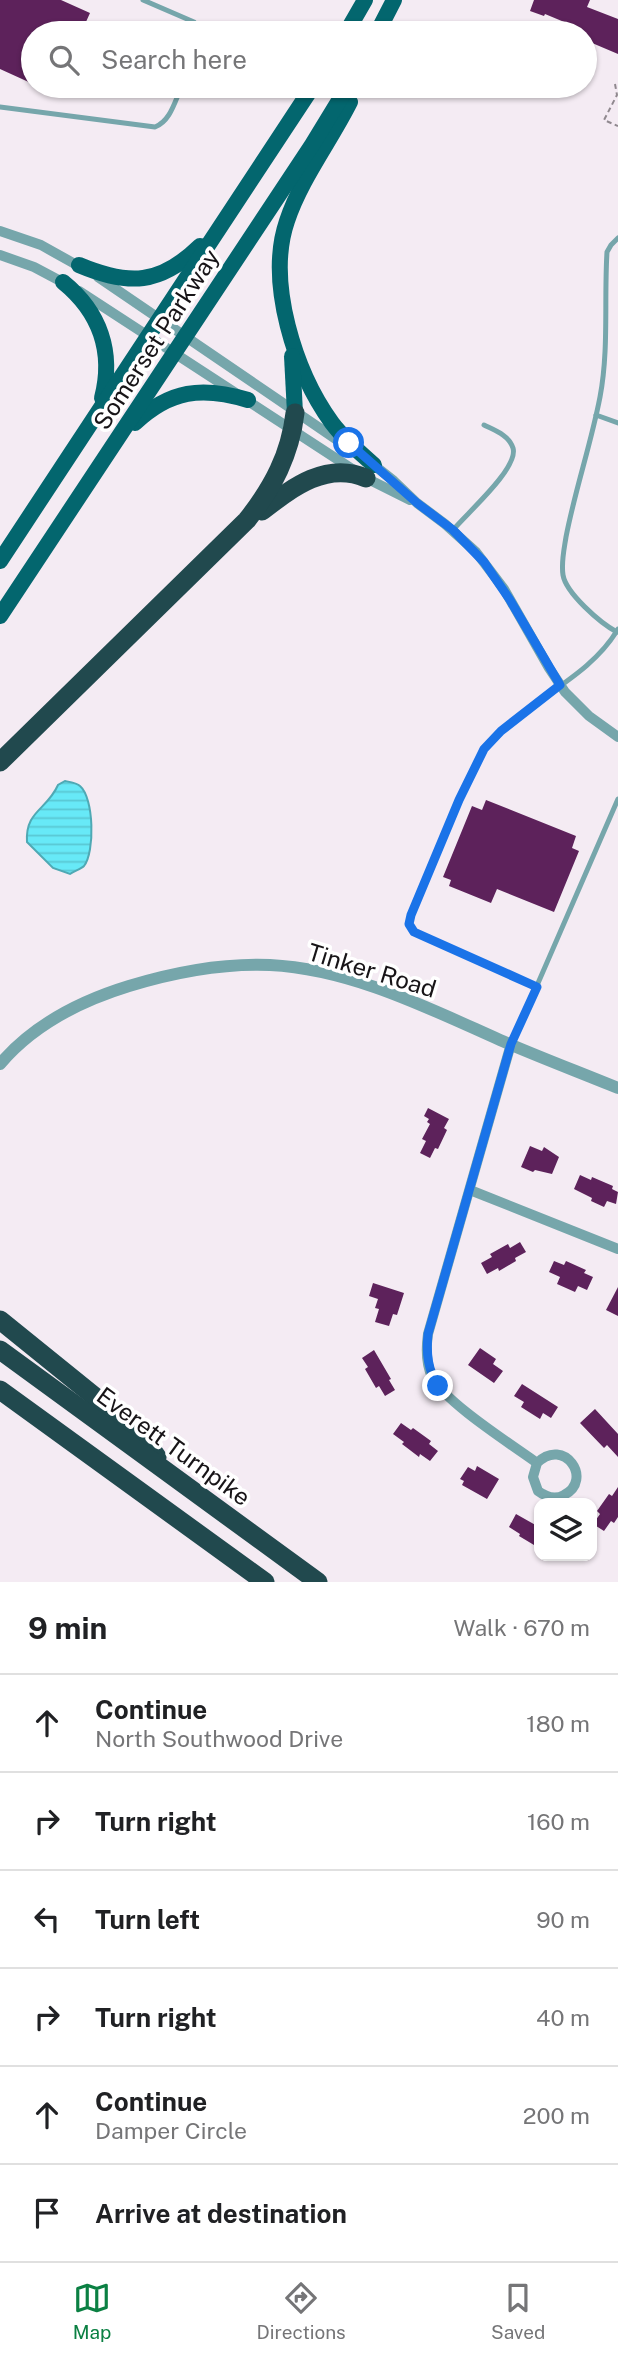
<!DOCTYPE html>
<meta charset="utf-8">
<style>
body{margin:0;font-family:"Public Sans",sans-serif;background:#f2f2f2;color:#202124}
.controls{position:absolute;right:21px;bottom:21px;display:grid;overflow:hidden;border-radius:14px;box-shadow:0 2px 5px #0004}
.controls button{width:63px;height:63px;display:grid;place-items:center;padding:0;border:0;border-bottom:2px solid #e0e0e0;background:#fff;color:#202124;font:35px sans-serif}
.stop{position:absolute;width:21px;height:21px;margin:-16px;border:5px solid #1a73e8;border-radius:50%;background:#fff}
.stop.end{background:#1a73e8;border-color:#fff;box-shadow:0 2px 7px #0008}
.list{margin:0;padding:0;list-style:none}
h2{display:flex;justify-content:space-between;align-items:center;height:91px;margin:0;padding:0 28px;font-size:30px}
h2 small{font-size:23px;font-weight:400;color:#757577}
.list li{display:grid;grid-template-columns:46px 1fr auto;gap:21px;align-items:center;box-sizing:border-box;height:98px;padding:0 28px;border-top:2px solid #e0e0e0}
.list b{display:block;font-size:26px;white-space:nowrap}
.list p{margin:0;font-size:23px;white-space:nowrap;color:#757577}
.list em{font-size:23px;font-style:normal;color:#757577}
.icon{flex:none;width:38px;height:38px;fill:none;stroke:currentColor;stroke-width:2;stroke-linecap:round;stroke-linejoin:round}
.map{position:relative;flex:none;width:618px;height:1582px;overflow:hidden}
.search{position:absolute;background:#fff;box-shadow:0 2px 5px #0004;left:21px;right:21px;top:21px;height:77px;display:flex;align-items:center;gap:18px;box-sizing:border-box;padding:0 24px;border-radius:38px;color:#757577;font-size:26px}
.sheet{height:679px;background:#fff}
nav{display:flex;justify-content:space-around;align-items:center;box-sizing:border-box;height:98px;border-top:2px solid #e0e0e0;background:#fff;font-size:19px;color:#757577}
nav a{display:grid;justify-items:center;gap:4px}
nav .on{color:#0b8043}
.map>svg:first-child{display:block}
.water{fill:url(#water-rules);stroke:#4fa9b4;stroke-width:2}
.building{fill:#5d225b}
.lines{fill:none;stroke-linecap:round;stroke-linejoin:round}
.path{stroke:#90898f;stroke-width:2;stroke-dasharray:5 3.5;stroke-linecap:butt}
.service{stroke:#76a6ab;stroke-width:5}
.minor{stroke:#76a6ab;stroke-width:10}
.tertiary{stroke:#76a6ab;stroke-width:12}
.primary{stroke:#03666e;stroke-width:16}
.motorway{stroke:#21494e;stroke-width:19}
.route{stroke:#1a73e8;stroke-width:9}
.labels{text-anchor:middle;dominant-baseline:central;stroke-width:7;stroke-linejoin:round;paint-order:stroke}
.street-label{font-size:24px;fill:#171417;stroke:#fff}
</style>
<div class="map">
<svg width="618" height="1582" viewBox="0 0 618 1582">
<defs>
<pattern id="water-rules" width="6" height="5" patternUnits="userSpaceOnUse" patternTransform="scale(1.75)"><rect width="6" height="5" fill="#67e9f7"/><path d="M0 2.5h6" fill="none" stroke="#59c7d3"/></pattern>
</defs>
<rect width="100%" height="100%" fill="#f4ebf3"/>
<path class="water" d="M65,781C70,782 77,783 80,786C94,798 95,852 84,866C81,869 74,871 70,874L53,868L27,842C25,811 47,810 58,785Z"/>
<g class="building">
<polygon points="0,0 61,0 90,13 81,33 33,33 33,84 0,69"/>
<polygon points="534,0 590,0 587,7 618,19 618,54 585,40 585,33 580,33 581,29 545,14 544,16 530,11"/>
<polygon points="486,800 576,836 572,848 579,851 554,912 497,889 491,903 449,886 451,880 443,877 472,806 482,810"/>
<polygon points="428,1108 449,1119 444,1128 447,1130 438,1149 435,1148 430,1158 420,1153 426,1141 422,1139 430,1124 427,1122 429,1119 424,1116"/>
<polygon points="530,1146 542,1151 544,1147 559,1157 552,1174 535,1170 533,1172 521,1167"/>
<polygon points="580,1175 591,1180 592,1177 613,1186 612,1189 618,1192 616,1204 607,1201 604,1207 591,1201 592,1198 574,1189"/>
<polygon points="520,1242 526,1252 515,1258 516,1261 499,1271 498,1268 487,1274 481,1263 492,1257 490,1254 508,1244 510,1248"/>
<polygon points="554,1261 564,1265 566,1261 586,1270 584,1273 593,1277 587,1290 578,1286 575,1292 557,1284 560,1277 549,1272"/>
<polygon points="373,1283 404,1293 397,1315 393,1314 389,1326 375,1322 379,1309 375,1308 378,1299 369,1296"/>
<polygon points="618,1287 618,1316 606,1310"/>
<polygon points="480,1348 496,1359 493,1364 503,1371 494,1383 468,1365"/>
<polygon points="374,1350 391,1379 389,1380 395,1390 385,1396 379,1386 376,1388 365,1369 368,1367 362,1358"/>
<polygon points="522,1384 558,1407 551,1418 543,1413 540,1419 521,1407 524,1402 514,1396"/>
<polygon points="595,1409 618,1434 618,1457 607,1445 604,1448 580,1423"/>
<polygon points="401,1423 411,1430 413,1428 431,1441 429,1444 438,1451 430,1461 420,1454 419,1457 402,1444 404,1442 393,1434"/>
<polygon points="477,1466 499,1479 487,1499 462,1485 464,1481 460,1479 468,1467 475,1471"/>
<polygon points="618,1487 618,1517 614,1523 611,1521 604,1531 593,1524 600,1514 597,1511 609,1494 612,1496"/>
<polygon points="516,1514 539,1527 539,1548 519,1536 520,1534 509,1527"/>
</g>
<g class="lines">
<g class="path">
<polyline points="573,33 576,27"/>
<polyline points="615,84 617,95 604,120 618,126"/>
</g>
<g class="service">
<polyline points="143,0 194,22 202,33"/>
<path d="M0,107L155,127C171,121 175,100 182,86"/>
<polyline points="596,415 618,423"/>
<path d="M453,530C466,514 519,468 513,448C509,435 494,430 484,425"/>
<path d="M617,632C600,623 566,593 563,575C561,562 564,550 566,537C575,490 591,444 600,397C609,350 604,300 607,252L611,245L618,238"/>
<path d="M537,987L413,932L409,924L411,915C429,872 446,828 466,786C472,771 478,755 489,743C525,701 590,678 618,629"/>
<polyline points="512,1043 618,799"/>
</g>
<g class="minor">
<polyline points="0,231 41,245 82,268"/>
<polyline points="0,255 34,267 66,284"/>
<polyline points="98,277 346,446"/>
<polyline points="79,291 366,478 410,500"/>
<polyline points="370,462 394,481 417,503 445,524 476,552 504,589 549,668 565,692 589,716 618,737"/>
<path d="M511,1044L428,1334C426,1348 426,1364 432,1377C446,1403 511,1444 537,1463L533,1477L538,1491C546,1497 555,1500 564,1495C594,1480 564,1436 537,1463"/>
<polyline points="470,1190 618,1249"/>
</g>
<path class="tertiary" d="M0,1064C34,1024 80,1001 129,986C175,972 222,963 270,965C351,969 428,1008 500,1040C539,1057 579,1072 618,1088"/>
<g class="primary">
<polyline points="346,33 365,0"/>
<polyline points="377,33 394,0"/>
<path d="M350,102C330,142 301,179 287,221C266,282 295,372 332,423C344,439 359,452 374,465"/>
<path d="M79,265C129,286 160,285 200,246"/>
<path d="M63,282C100,312 114,352 102,398"/>
<polyline points="292,356 295,413"/>
<path d="M135,423C170,390 202,386 248,400"/>
<polyline points="0,561 313,86"/>
<polyline points="0,616 312,145 348,86"/>
</g>
<g class="motorway">
<path d="M262,511C292,488 326,461 366,478"/>
<path d="M0,762L247,520C273,487 290,455 295,413"/>
<polyline points="0,1320 141,1434 157,1457"/>
<polyline points="0,1350 318,1582"/>
<polyline points="0,1390 265,1582"/>
</g>
</g>
<g class="lines">
<path class="route" d="M349,443L417,503L453,530L484,562L510,600L560,685L501,731L484,749L459,800L411,915L409,924L414,932L537,987L511,1044L428,1334C426,1354 428,1370 438,1386"/>
</g>
<g class="labels">
<g class="street-label">
<text transform="translate(156 339) rotate(-57)">Somerset Parkway</text>
<text transform="translate(372 970) rotate(17)">Tinker Road</text>
<text transform="translate(174 1446) rotate(36)">Everett Turnpike</text>
</g>
</g>
</svg>
<div class="controls">
<button><svg class="icon" aria-label="layers" viewBox="0 0 24 24"><path d="M12 4l9 5-9 5-9-5zM3 14l9 5 9-5"/></svg></button>
</div>
<div class="stop" style="left:349px;top:443px"></div>
<div class="stop end" style="left:438px;top:1386px"></div>
<div class="search"><svg class="icon" aria-label="search" viewBox="0 0 24 24"><circle cx="10" cy="10" r="6"/><path d="M15 15l6 6"/></svg>Search here</div>
</div>
<section class="sheet">
<h2>9 min<small>Walk · 670 m</small></h2>
<ul class="list">
<li><svg class="icon" aria-label="ahead" viewBox="0 0 24 24"><path d="M12 20V5M6 11l6-6 6 6"/></svg><div><b>Continue</b><p>North Southwood Drive</p></div><em>180 m</em></li>
<li><svg class="icon" aria-label="right" viewBox="0 0 24 24"><path d="M7 20v-9h11M14 6l5 5-5 5"/></svg><div><b>Turn right</b></div><em>160 m</em></li>
<li><svg class="icon" aria-label="left" viewBox="0 0 24 24"><path d="M17 20v-9H6M10 6l-5 5 5 5"/></svg><div><b>Turn left</b></div><em>90 m</em></li>
<li><svg class="icon" aria-label="right" viewBox="0 0 24 24"><path d="M7 20v-9h11M14 6l5 5-5 5"/></svg><div><b>Turn right</b></div><em>40 m</em></li>
<li><svg class="icon" aria-label="ahead" viewBox="0 0 24 24"><path d="M12 20V5M6 11l6-6 6 6"/></svg><div><b>Continue</b><p>Damper Circle</p></div><em>200 m</em></li>
<li><svg class="icon" aria-label="arrive" viewBox="0 0 24 24"><path d="M6 21V4h12l-3 4 3 4H6"/></svg><div><b>Arrive at destination</b></div></li>
</ul>
</section>
<nav>
<a class="on"><svg class="icon" aria-label="map" viewBox="0 0 24 24"><path d="M3 6l6-2 6 2 6-2v14l-6 2-6-2-6 2zM9 4v14M15 6v14"/></svg>Map</a>
<a><svg class="icon" aria-label="directions" viewBox="0 0 24 24"><path d="M12 3l9 9-9 9-9-9zM9 14v-3h6M13 9l2 2-2 2"/></svg>Directions</a>
<a><svg class="icon" aria-label="saved" viewBox="0 0 24 24"><path d="M7 4h10v16l-5-4-5 4z"/></svg>Saved</a>
</nav>
